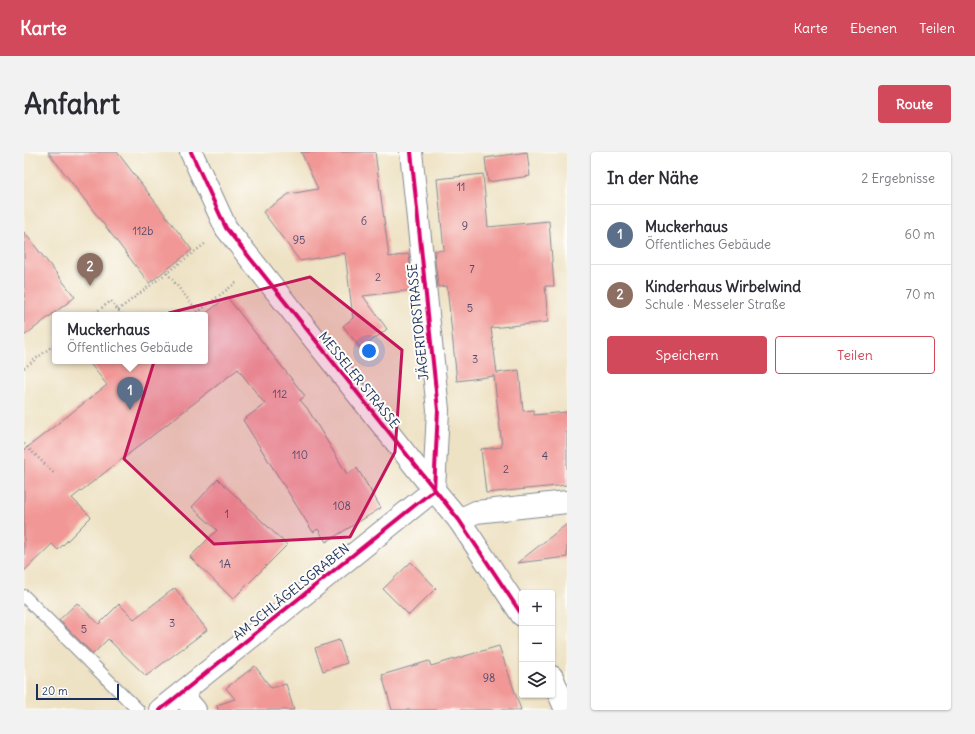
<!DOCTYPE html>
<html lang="de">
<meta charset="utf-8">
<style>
body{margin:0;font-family:Delius,sans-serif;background:#f2f2f3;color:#2b2b33}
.controls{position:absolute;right:12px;bottom:12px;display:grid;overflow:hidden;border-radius:4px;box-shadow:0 1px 3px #0004}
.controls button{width:36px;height:36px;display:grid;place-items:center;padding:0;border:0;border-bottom:1px solid #e1e1e2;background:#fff;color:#2b2b33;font:20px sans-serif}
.scale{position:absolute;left:12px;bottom:10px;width:83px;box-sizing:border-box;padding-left:4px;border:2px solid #1b2f5e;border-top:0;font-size:11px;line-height:14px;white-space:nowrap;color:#1b2f5e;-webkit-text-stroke:3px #fdfcf7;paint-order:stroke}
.you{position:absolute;left:345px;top:199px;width:14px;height:14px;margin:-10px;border:3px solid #fff;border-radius:50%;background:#1a73e8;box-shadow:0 0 0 6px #1a73e833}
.badge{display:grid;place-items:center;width:26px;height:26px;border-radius:50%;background:#d1495b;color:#fff;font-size:13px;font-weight:700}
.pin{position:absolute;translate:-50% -33px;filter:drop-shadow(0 1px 2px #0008)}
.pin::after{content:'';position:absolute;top:21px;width:14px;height:12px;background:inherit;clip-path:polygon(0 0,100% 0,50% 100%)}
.popup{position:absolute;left:28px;top:160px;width:156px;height:52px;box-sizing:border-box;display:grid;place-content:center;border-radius:4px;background:#fff;filter:drop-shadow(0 1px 3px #0005);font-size:13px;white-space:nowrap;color:#7c7c81}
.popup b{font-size:15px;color:#2b2b33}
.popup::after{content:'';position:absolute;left:50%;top:100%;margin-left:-8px;border:8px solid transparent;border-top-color:#fff}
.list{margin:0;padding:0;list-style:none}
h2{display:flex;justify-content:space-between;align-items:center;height:52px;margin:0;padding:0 16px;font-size:17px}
h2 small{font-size:13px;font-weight:400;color:#7c7c81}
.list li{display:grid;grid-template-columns:26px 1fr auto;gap:12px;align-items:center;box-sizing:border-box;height:60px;padding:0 16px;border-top:1px solid #e1e1e2}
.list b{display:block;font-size:15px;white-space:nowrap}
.list p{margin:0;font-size:13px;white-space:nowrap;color:#7c7c81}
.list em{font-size:13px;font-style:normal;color:#7c7c81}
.actions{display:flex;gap:8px;padding:12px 16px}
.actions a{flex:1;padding:9px 0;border:1px solid #d1495b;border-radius:4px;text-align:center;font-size:14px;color:#d1495b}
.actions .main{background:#d1495b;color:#fff}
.icon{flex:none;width:22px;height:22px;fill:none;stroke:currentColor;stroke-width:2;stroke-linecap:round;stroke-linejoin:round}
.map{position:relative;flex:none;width:543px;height:558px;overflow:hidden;border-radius:4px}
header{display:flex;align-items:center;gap:24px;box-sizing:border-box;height:56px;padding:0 20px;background:#d1495b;color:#fff}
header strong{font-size:19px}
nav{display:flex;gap:22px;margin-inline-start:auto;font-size:14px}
.intro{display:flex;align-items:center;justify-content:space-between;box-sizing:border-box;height:96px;padding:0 24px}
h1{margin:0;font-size:28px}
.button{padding:10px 18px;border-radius:4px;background:#d1495b;color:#fff;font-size:14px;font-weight:700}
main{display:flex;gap:24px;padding:0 24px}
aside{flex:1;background:#fff;border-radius:4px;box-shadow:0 1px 3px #0004}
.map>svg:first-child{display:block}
.building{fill:#f19795}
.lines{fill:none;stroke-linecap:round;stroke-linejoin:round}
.service-casing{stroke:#848891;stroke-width:14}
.minor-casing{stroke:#848891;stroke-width:24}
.tertiary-casing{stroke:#848891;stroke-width:24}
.path{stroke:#848891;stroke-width:2.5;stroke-dasharray:1 3;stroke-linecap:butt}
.service{stroke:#fff;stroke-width:12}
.minor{stroke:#fff;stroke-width:22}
.tertiary{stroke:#fff;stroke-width:22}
.cycleway-casing{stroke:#fdfcf7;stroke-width:6}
.cycleway{stroke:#d6006c;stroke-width:4}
.marked{fill:#c2185b;fill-opacity:0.2;stroke:#c2185b;stroke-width:3;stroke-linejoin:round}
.labels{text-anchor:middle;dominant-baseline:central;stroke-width:4;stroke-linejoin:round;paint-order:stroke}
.number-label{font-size:11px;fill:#50496c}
.street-label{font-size:13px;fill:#1b2f5e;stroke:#fdfcf7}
</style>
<header>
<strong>Karte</strong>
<nav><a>Karte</a><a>Ebenen</a><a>Teilen</a></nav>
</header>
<div class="intro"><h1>Anfahrt</h1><a class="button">Route</a></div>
<main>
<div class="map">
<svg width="543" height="558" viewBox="0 0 543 558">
<rect width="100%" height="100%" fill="#fdfcf7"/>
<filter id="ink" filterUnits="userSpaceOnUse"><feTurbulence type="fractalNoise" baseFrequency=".025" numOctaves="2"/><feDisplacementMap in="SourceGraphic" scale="8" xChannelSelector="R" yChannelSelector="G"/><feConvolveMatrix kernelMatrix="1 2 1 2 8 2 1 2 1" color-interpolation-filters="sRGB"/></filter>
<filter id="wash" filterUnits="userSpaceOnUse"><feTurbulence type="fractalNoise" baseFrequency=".012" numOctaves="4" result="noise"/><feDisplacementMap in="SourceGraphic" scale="16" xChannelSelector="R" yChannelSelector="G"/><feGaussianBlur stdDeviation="0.9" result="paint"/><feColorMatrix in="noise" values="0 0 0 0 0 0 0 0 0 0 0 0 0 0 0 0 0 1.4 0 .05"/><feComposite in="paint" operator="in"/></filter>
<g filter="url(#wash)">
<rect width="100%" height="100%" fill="#eee2c4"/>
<g id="blocks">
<g class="building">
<polygon points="24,0 93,0 168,98 125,131"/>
<polygon points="277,0 351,0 365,105 385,102 389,138 339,144 363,177 337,197 319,174 329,166 321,101 276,109 239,60 265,42 294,37"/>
<polygon points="503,0 506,24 464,30 461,6"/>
<polygon points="459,22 464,75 525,69 530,134 521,134 524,170 467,176 473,221 495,218 499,259 510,258 510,263 543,260 543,333 462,341 457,297 478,295 470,224 433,229 423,134 414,135 410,99 420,98 413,27"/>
<polygon points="0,80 51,145 0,184"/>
<polygon points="203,145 281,244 276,248 283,256 323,322 333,316 357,356 302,390 294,377 289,380 219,268 241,252 214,217 48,346 67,365 34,398 28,392 0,419 0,298 83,233 64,209 181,209 181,162"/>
<polygon points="194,327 263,393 209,447 166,405 193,378 168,355"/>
<polygon points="543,372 543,405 493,411"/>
<polygon points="387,410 412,436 385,463 359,437"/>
<polygon points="151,436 183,478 122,524 84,487 69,502 35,468 53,451 75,472 95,452 110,467"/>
<polygon points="315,488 323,511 299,519 291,496"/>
<polygon points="475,494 497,558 368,558 358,523 405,509 407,514"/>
<polygon points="231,514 247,536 262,532 270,558 194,558 193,553 211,547 202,536"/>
</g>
</g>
</g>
<g filter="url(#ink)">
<use href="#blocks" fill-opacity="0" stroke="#848891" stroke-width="1"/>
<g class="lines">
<g class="service-casing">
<polyline id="service" points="0,444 114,558"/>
</g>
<g class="minor-casing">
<g id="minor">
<polyline points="435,368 452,360 543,350"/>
<polyline points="157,542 171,558"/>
<polyline points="136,558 410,338 202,76 167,0"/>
</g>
</g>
<g class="tertiary-casing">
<g id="tertiary">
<polyline points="387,0 414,258 410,338 435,368 498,463"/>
<polyline points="528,525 542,558"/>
</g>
</g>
<g class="path">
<polyline points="143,121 174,160"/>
<polyline points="94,158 182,91"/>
<polyline points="68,163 87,149 98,163"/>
<polyline points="170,163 213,130"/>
<polyline points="0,216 31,192"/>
<polyline points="0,292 31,322"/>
</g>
<use href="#service" class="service"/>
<use href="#minor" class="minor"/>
<use href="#tertiary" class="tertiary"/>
<g class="cycleway-casing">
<g id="cycleway">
<polyline points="167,0 202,76 435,368 498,463"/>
<polyline points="387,0 414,258 410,338"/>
<polyline points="136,558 410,338"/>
</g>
</g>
<use href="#cycleway" class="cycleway"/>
</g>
</g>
<path class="marked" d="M286,125L378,198L371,300L326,385L190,392L100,307L145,161Z"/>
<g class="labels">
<g class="number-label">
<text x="437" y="35">11</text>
<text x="340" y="69">6</text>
<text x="441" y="74">9</text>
<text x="119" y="79">112b</text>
<text x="275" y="88">95</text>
<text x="448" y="117">7</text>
<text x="354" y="125">2</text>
<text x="446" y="156">5</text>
<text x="451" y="207">3</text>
<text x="256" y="242">112</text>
<text x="276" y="303">110</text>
<text x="521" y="304">4</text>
<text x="482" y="317">2</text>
<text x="318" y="354">108</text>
<text x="203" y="362">1</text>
<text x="201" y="412">1A</text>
<text x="148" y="471">3</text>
<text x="60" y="477">5</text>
<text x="465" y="526">98</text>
</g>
<g class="street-label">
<text transform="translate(394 170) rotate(-96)">JÄGERTORSTRASSE</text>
<text transform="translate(335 228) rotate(51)">MESSELER STRASSE</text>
<text transform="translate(267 440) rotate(-39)">AM SCHLÄGELSGRABEN</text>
</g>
</g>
</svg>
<div class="controls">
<button>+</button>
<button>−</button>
<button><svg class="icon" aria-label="layers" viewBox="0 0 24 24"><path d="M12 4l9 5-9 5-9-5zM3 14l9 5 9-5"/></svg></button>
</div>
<div class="scale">20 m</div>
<div class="you"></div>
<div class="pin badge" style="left:106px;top:258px;background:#5c6f8a">1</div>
<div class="popup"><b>Muckerhaus</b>Öffentliches Gebäude</div>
<div class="pin badge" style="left:66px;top:134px;background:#8d6e63">2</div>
</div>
<aside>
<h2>In der Nähe<small>2 Ergebnisse</small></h2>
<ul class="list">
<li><span class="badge" style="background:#5c6f8a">1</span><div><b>Muckerhaus</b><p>Öffentliches Gebäude</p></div><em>60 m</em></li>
<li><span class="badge" style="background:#8d6e63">2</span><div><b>Kinderhaus Wirbelwind</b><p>Schule · Messeler Straße</p></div><em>70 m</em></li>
</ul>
<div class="actions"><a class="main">Speichern</a><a>Teilen</a></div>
</aside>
</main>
